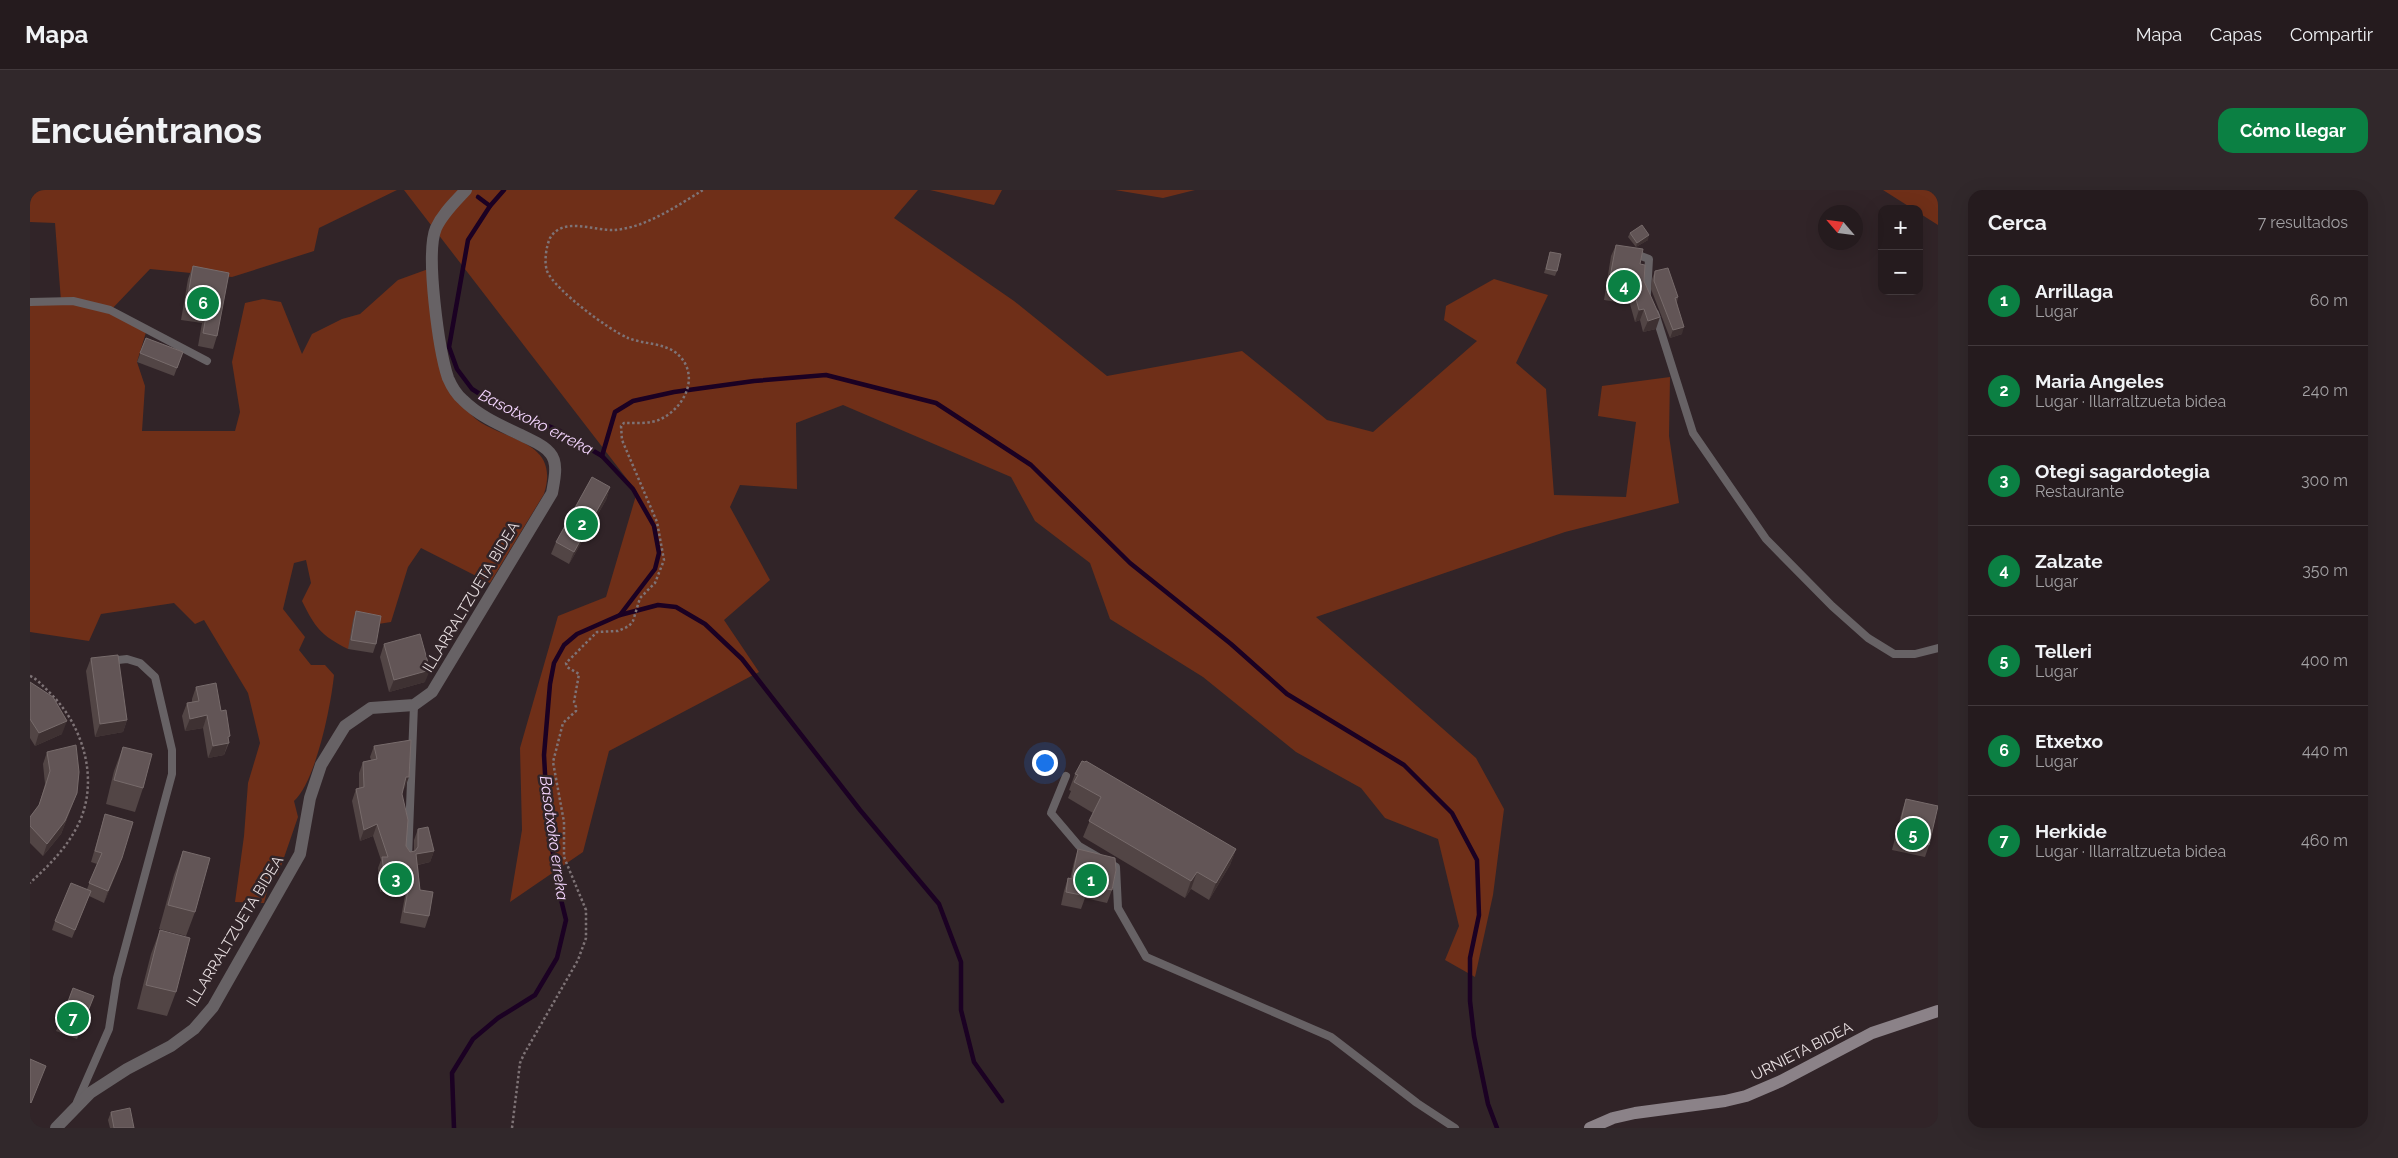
<!DOCTYPE html>
<html lang="es">
<meta charset="utf-8">
<style>
body{margin:0;font-family:Raleway,sans-serif;background:#31282b;color:#f1f3f6}
.controls{position:absolute;right:15px;top:15px;display:grid;overflow:hidden;border-radius:10px;box-shadow:0 5px 20px #0002}
.controls button{width:45px;height:45px;display:grid;place-items:center;padding:0;border:0;border-bottom:1px solid #42393c;background:#251b1e;color:#f1f3f6;font:25px sans-serif}
.compass{position:absolute;left:1788px;top:15px;width:45px;height:45px;border-radius:50%;background:#251b1e;box-shadow:0 5px 20px #0002;rotate:298deg}
.you{position:absolute;left:1014px;top:572px;width:18px;height:18px;margin:-12px;border:4px solid #fff;border-radius:50%;background:#1a73e8;box-shadow:0 0 0 8px #1a73e833}
.badge{display:grid;place-items:center;width:32px;height:32px;border-radius:50%;background:#0b8043;color:#fff;font-size:16px;font-weight:700}
.pin{position:absolute;translate:-50% -50%;border:2px solid #fff;box-shadow:0 1px 5px #0006}
.list{margin:0;padding:0;list-style:none}
h2{display:flex;justify-content:space-between;align-items:center;height:65px;margin:0;padding:0 20px;font-size:21px}
h2 small{font-size:16px;font-weight:400;color:#a3a1a4}
.list li{display:grid;grid-template-columns:32px 1fr auto;gap:15px;align-items:center;box-sizing:border-box;height:90px;padding:0 20px;border-top:1px solid #42393c}
.list b{display:block;font-size:19px;white-space:nowrap}
.list p{margin:0;font-size:16px;white-space:nowrap;color:#a3a1a4}
.list em{font-size:16px;font-style:normal;color:#a3a1a4}
.map{position:relative;flex:none;width:1908px;height:938px;overflow:hidden;border-radius:15px}
header{display:flex;align-items:center;gap:30px;box-sizing:border-box;height:70px;padding:0 25px;background:#251b1e;border-bottom:1px solid #42393c}
header strong{font-size:24px}
nav{display:flex;gap:28px;margin-inline-start:auto;font-size:18px}
.intro{display:flex;align-items:center;justify-content:space-between;box-sizing:border-box;height:120px;padding:0 30px}
h1{margin:0;font-size:35px}
.button{padding:12px 22px;border-radius:15px;background:#0b8043;color:#fff;font-size:18px;font-weight:700}
main{display:flex;gap:30px;padding:0 30px}
aside{flex:1;background:#251b1e;border-radius:15px;box-shadow:0 5px 20px #0002}
.map>svg:first-child{display:block}
.green{fill:#6f2f18}
.lines{fill:none;stroke-linecap:round;stroke-linejoin:round}
.stream{stroke:#1b0123;stroke-width:4.5}
.path{stroke:#7e7376;stroke-width:2.5;stroke-dasharray:2.5 2.5;stroke-linecap:butt}
.lane{stroke:#676265;stroke-width:8}
.street{stroke:#676265;stroke-width:12}
.secondary{stroke:#8b8288;stroke-width:12}
.wall{fill:#524545}
.shaded-wall{fill:#3e3132}
.building{fill:#625556;stroke:#776b6b}
.labels{text-anchor:middle;dominant-baseline:central;stroke-width:5;stroke-linejoin:round;paint-order:stroke}
.street-label{font-size:15px;fill:#e8dfe1;stroke:#312428}
.water-label{font-size:16px;font-style:italic;fill:#f5d6ff;stroke:#312428}
</style>
<header>
<strong>Mapa</strong>
<nav><a>Mapa</a><a>Capas</a><a>Compartir</a></nav>
</header>
<div class="intro"><h1>Encuéntranos</h1><a class="button">Cómo llegar</a></div>
<main>
<div class="map">
<svg width="1908" height="938" viewBox="0 0 1908 938">
<rect width="100%" height="100%" fill="#312428"/>
<g class="green">
<path d="M0,0H367L289,38L284,61L202,87L120,79L81,120L117,139L107,172L115,196L112,241H205L210,222L202,172L215,113L233,109L251,112L272,164L282,144L312,129L330,124L368,90L401,78C405,107 405,138 412,166C415,177 423,189 428,200C431,207 433,216 438,221C461,252 533,244 514,304L460,393L391,358L378,377L361,432L348,434L318,459C290,445 285,437 272,411L281,393L276,370L264,373L253,419L275,447L269,460L281,475H295L304,485C301,516 286,591 264,611L268,627L248,685L240,691L234,713L205,712L214,646L218,593L230,553L218,503L174,430L165,434L144,413L71,424L59,451L0,442V112L31,111L25,33L0,32Z"/>
<polygon points="374,0 888,0 864,28 984,111 1077,186 1212,161 1297,230 1343,242 1447,151 1414,130 1416,116 1464,89 1518,105 1486,173 1516,199 1524,305 1596,307 1606,232 1568,226 1572,196 1640,187 1639,246 1649,313 1535,342 1286,427 1446,568 1474,619 1463,705 1445,787 1415,770 1429,736 1408,649 1355,628 1331,598 1266,562 1173,487 1080,429 1060,373 1005,331 981,287 813,215 766,233 767,299 710,295 700,317 740,390 694,430 729,482 579,561 553,662 480,712 492,640 490,558 528,426 576,407 607,302"/>
<polygon points="900,0 972,0 964,15"/>
<polygon points="1085,0 1165,0 1133,8"/>
<polygon points="1853,0 1908,0 1908,35 1889,23 1889,19 1883,19"/>
</g>
<g class="lines">
<g class="stream">
<polyline points="448,7 460,16"/>
<polyline points="572,266 585,222 603,211 644,202 724,191 796,185 906,213 1001,275 1100,373 1201,454 1257,504 1374,575 1422,623 1447,670 1449,725 1440,768 1440,811 1444,846 1458,914 1467,938"/>
<polyline points="590,425 628,415 646,417 675,434 712,469 830,620 909,714 931,772 931,820 944,872 972,911"/>
<polyline points="424,938 422,883 443,849 468,828 505,805 527,768 536,730 527,693 517,620 514,565 520,494 524,473 534,455 547,444 590,425 625,379 629,363 624,336 603,299 572,266 528,240 464,213 442,199 427,179 419,157 438,50 460,16 474,0"/>
</g>
<g class="path">
<path d="M0,486C7,489 12,495 18,501C53,534 71,591 47,637C35,660 18,676 0,693"/>
<path d="M482,938L490,873L494,864L548,770L556,748V720L534,667V632L523,572L533,533L546,521V517L544,512L549,484L537,477L536,473L567,442L588,441L599,436L603,431L610,408L625,393L634,370L627,332L592,250L591,236L594,233C606,233 621,234 631,229C657,216 671,182 645,162C632,153 613,154 598,148C579,140 525,100 517,81C514,72 516,57 520,48C533,26 564,41 584,40C615,38 647,16 673,0"/>
</g>
<g class="lane">
<polyline points="1603,63 1619,69 1617,103"/>
<polyline points="0,112 43,111 80,120 177,171"/>
<polyline points="1625,123 1663,243 1736,349 1802,416 1838,448 1864,464 1885,464 1908,458"/>
<polyline points="1036,586 1021,623 1049,656 1068,667"/>
<polyline points="378,668 384,515"/>
<polyline points="1078,672 1086,677 1088,718 1116,767 1301,847 1387,913 1425,938"/>
<polyline points="47,912 79,839 87,788 142,584 142,560 125,487 110,473 97,469 79,471"/>
</g>
<path class="street" d="M26,938L60,903L97,879L141,856L164,839L183,817L270,664L280,608L291,575L315,536L341,518L384,515L402,502L522,303C524,291 529,273 520,263C513,254 500,250 491,245C470,235 449,226 433,210C427,205 421,195 418,188C409,161 395,63 406,38C413,23 425,12 436,0"/>
<polyline class="secondary" points="1560,938 1583,928 1605,923 1695,911 1716,906 1751,891 1842,843 1908,821"/>
</g>
<g class="wall">
<polygon points="1600,43 1618,50 1606,57 1598,47"/>
<polygon points="1586,55 1610,74 1626,139 1613,142 1610,130 1605,132 1600,114 1574,110 1581,66"/>
<polygon points="1520,62 1527,81 1525,86 1514,83"/>
<polygon points="163,76 187,146 183,159 168,156 172,133 151,130 158,89"/>
<polygon points="1625,81 1648,107 1647,112 1652,144 1640,148 1621,99 1622,89"/>
<polygon points="116,148 153,162 144,186 107,172"/>
<polygon points="580,297 576,310 539,374 521,364 526,352"/>
<polygon points="326,421 346,454 343,463 318,459 323,430"/>
<polygon points="354,454 395,492 359,502 350,467"/>
<polygon points="61,468 97,530 93,542 65,547 56,481"/>
<polygon points="0,492 32,544 5,556 0,548"/>
<polygon points="166,497 191,521 199,553 194,565 178,568 173,538 155,541 152,526 157,513 162,512 162,509"/>
<polygon points="344,556 375,598 373,598 372,604 376,656 380,662 384,661 384,650 388,639 404,661 400,672 388,675 390,700 399,726 395,738 370,733 376,700 350,702 348,678 351,670 343,646 330,651 322,611 326,599 329,598 329,583 333,572 341,570 340,567"/>
<polygon points="93,557 113,598 105,622 76,614 84,581"/>
<polygon points="17,562 47,603 31,644 13,666 0,653 0,627 9,615 15,594 13,574"/>
<polygon points="1045,584 1206,659 1200,675 1179,710 1161,699 1155,708 1053,647 1063,623 1038,608 1041,601 1039,600"/>
<polygon points="1876,609 1899,655 1895,667 1862,660 1872,621"/>
<polygon points="75,624 92,668 74,713 59,706 42,748 22,740 25,731 57,699 67,674 61,672"/>
<polygon points="1048,659 1082,700 1077,713 1055,708 1051,719 1031,715 1034,701 1038,688 1040,689 1044,672"/>
<polygon points="153,661 165,722 156,746 129,739 144,685"/>
<polygon points="130,740 146,802 137,826 107,819 121,764"/>
<polygon points="64,806 47,849 26,841 30,833"/>
<polygon points="81,922 104,938 80,938 78,930"/>
</g>
<g class="shaded-wall">
<polygon points="1619,45 1618,50 1606,57 1607,53"/>
<polygon points="1614,119 1610,130 1605,132 1609,120"/>
<polygon points="1630,127 1626,139 1613,142 1618,131"/>
<polygon points="1654,137 1652,144 1640,148 1643,140"/>
<polygon points="580,297 576,310 539,374 544,362"/>
<polygon points="400,480 395,492 359,502 364,490"/>
<polygon points="177,525 173,538 155,541 160,529"/>
<polygon points="97,530 93,542 65,547 70,534"/>
<polygon points="37,531 32,544 5,556 9,543"/>
<polygon points="200,546 194,565 178,568 183,556"/>
<polygon points="376,587 379,587 375,598 372,599"/>
<polygon points="47,603 31,644 13,666 17,654"/>
<polygon points="347,634 343,646 330,651 334,640"/>
<polygon points="1206,659 1200,675 1179,710 1186,693"/>
<polygon points="404,661 400,672 382,676 386,664"/>
<polygon points="92,668 88,680 74,713 78,701"/>
<polygon points="1167,682 1161,699 1155,708 1161,691"/>
<polygon points="380,689 376,700 350,702 355,691"/>
</g>
<g class="building">
<polygon points="1612,35 1619,45 1607,53 1600,43"/>
<polygon points="1586,55 1613,59 1610,74 1615,75 1614,91 1630,127 1618,131 1614,119 1609,120 1604,102 1578,98"/>
<polygon points="1520,62 1531,64 1527,81 1516,79"/>
<polygon points="163,76 199,83 187,146 173,143 177,121 156,117"/>
<polygon points="1638,78 1648,107 1645,108 1654,137 1643,140 1624,91 1625,81"/>
<polygon points="116,148 153,162 147,178 110,163"/>
<polygon points="562,287 580,297 544,362 526,352"/>
<polygon points="326,421 351,426 346,454 321,450"/>
<polygon points="390,444 400,480 364,490 354,454"/>
<polygon points="88,465 97,530 70,534 61,468"/>
<polygon points="0,492 23,507 37,531 9,543 0,529"/>
<polygon points="186,493 191,521 196,520 200,546 198,547 199,553 183,556 177,525 160,529 157,513 169,511 166,497"/>
<polygon points="381,550 379,587 376,587 372,604 378,630 376,656 380,662 385,661 388,657 388,639 398,637 404,661 386,664 390,700 403,702 399,726 374,722 380,689 355,691 352,667 358,667 347,634 334,640 326,599 334,597 333,572 347,569 344,556"/>
<polygon points="46,555 49,582 47,603 35,631 17,654 0,636 0,627 9,615 15,597 20,581 17,562"/>
<polygon points="93,557 122,564 113,598 84,590"/>
<polygon points="1052,571 1055,572 1056,571 1206,659 1186,693 1167,682 1161,691 1059,631 1071,607 1044,592 1048,585 1045,584"/>
<polygon points="1876,609 1908,616 1899,655 1867,647"/>
<polygon points="75,624 103,632 92,668 78,701 59,693 72,663 65,661"/>
<polygon points="1048,659 1085,668 1086,680 1082,700 1058,695 1056,706 1036,702 1038,688 1042,689"/>
<polygon points="153,661 180,668 165,722 138,715"/>
<polygon points="41,693 61,701 45,740 25,731"/>
<polygon points="130,740 160,748 146,802 116,795"/>
<polygon points="43,798 64,806 50,841 30,833"/>
<polygon points="0,869 16,876 1,913 0,912"/>
<polygon points="100,918 104,938 84,938 81,922"/>
</g>
<g class="labels">
<g class="street-label">
<text transform="translate(441 407) rotate(-59)">ILLARRALTZUETA BIDEA</text>
<text transform="translate(205 741) rotate(-59)">ILLARRALTZUETA BIDEA</text>
<text transform="translate(1772 861) rotate(-27)">URNIETA BIDEA</text>
</g>
<g class="water-label">
<text transform="translate(506 232) rotate(27)">Basotxoko erreka</text>
<text transform="translate(524 648) rotate(82)">Basotxoko erreka</text>
</g>
</g>
</svg>
<div class="controls">
<button>+</button>
<button>−</button>
</div>
<svg class="compass" viewBox="-18 -18 36 36"><path d="M0-13l5 13h-10z" fill="#e53935"/><path d="M0 13l5-13h-10z" fill="#a3a1a4"/></svg>
<div class="you"></div>
<div class="pin badge" style="left:1061px;top:690px">1</div>
<div class="pin badge" style="left:552px;top:334px">2</div>
<div class="pin badge" style="left:366px;top:689px">3</div>
<div class="pin badge" style="left:1594px;top:96px">4</div>
<div class="pin badge" style="left:1883px;top:644px">5</div>
<div class="pin badge" style="left:173px;top:113px">6</div>
<div class="pin badge" style="left:43px;top:828px">7</div>
</div>
<aside>
<h2>Cerca<small>7 resultados</small></h2>
<ul class="list">
<li><span class="badge">1</span><div><b>Arrillaga</b><p>Lugar</p></div><em>60 m</em></li>
<li><span class="badge">2</span><div><b>Maria Angeles</b><p>Lugar · Illarraltzueta bidea</p></div><em>240 m</em></li>
<li><span class="badge">3</span><div><b>Otegi sagardotegia</b><p>Restaurante</p></div><em>300 m</em></li>
<li><span class="badge">4</span><div><b>Zalzate</b><p>Lugar</p></div><em>350 m</em></li>
<li><span class="badge">5</span><div><b>Telleri</b><p>Lugar</p></div><em>400 m</em></li>
<li><span class="badge">6</span><div><b>Etxetxo</b><p>Lugar</p></div><em>440 m</em></li>
<li><span class="badge">7</span><div><b>Herkide</b><p>Lugar · Illarraltzueta bidea</p></div><em>460 m</em></li>
</ul>
</aside>
</main>
